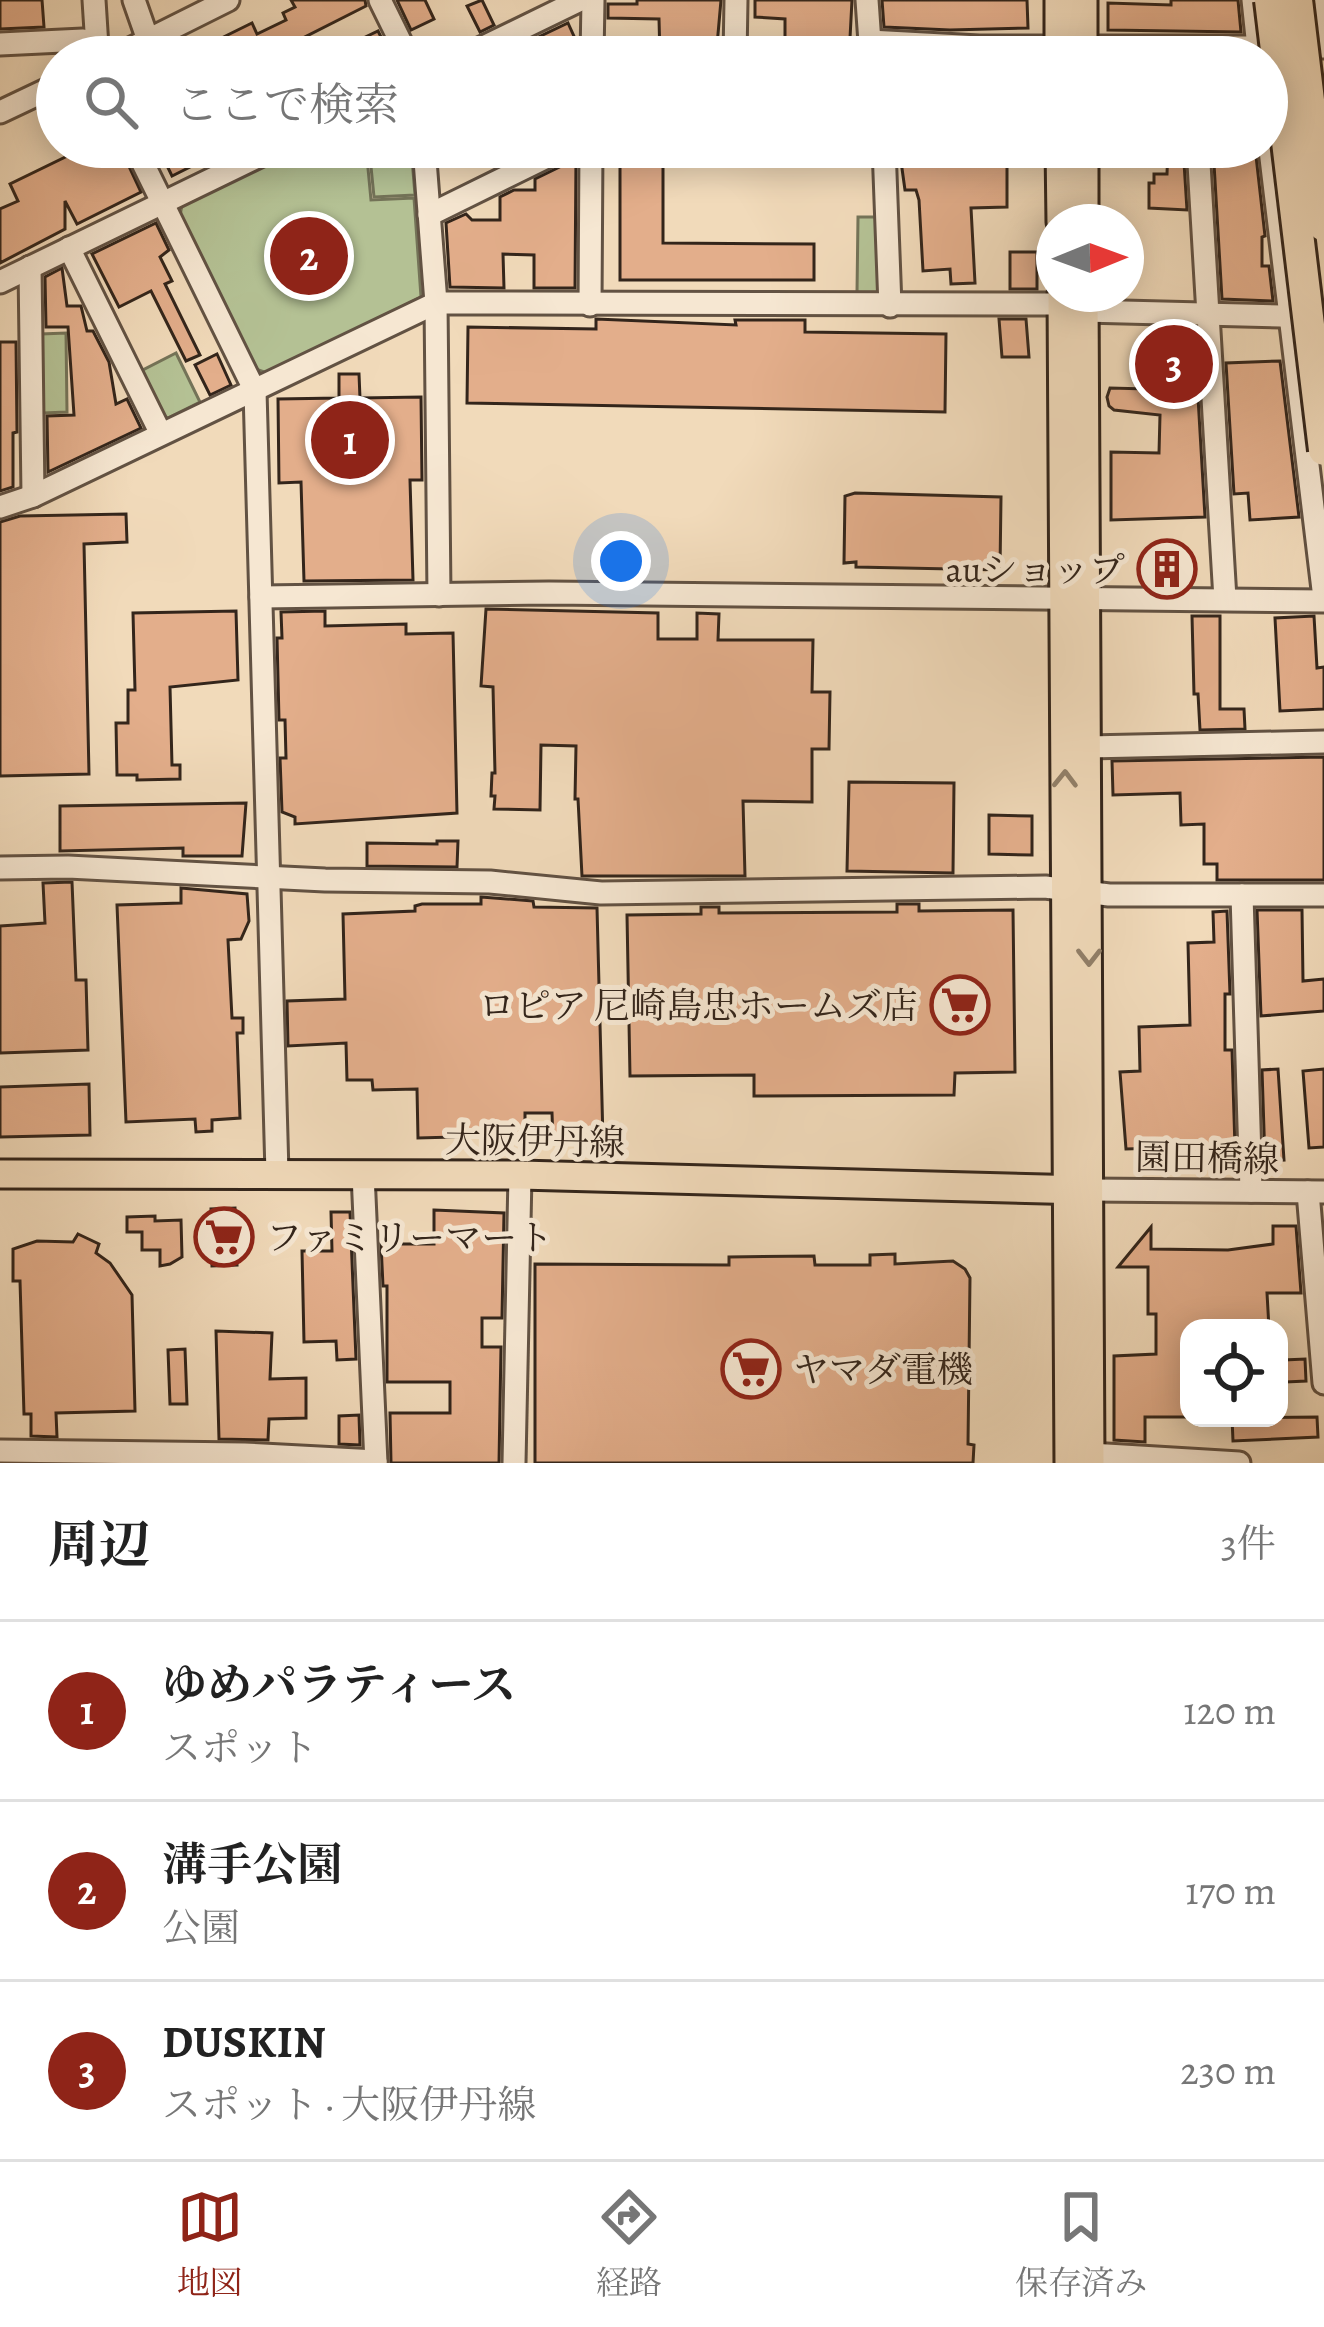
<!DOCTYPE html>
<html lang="ja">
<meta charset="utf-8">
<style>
body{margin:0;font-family:Alegreya,"Noto Serif JP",serif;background:#f6f6f6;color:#222}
.controls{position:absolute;right:36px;bottom:36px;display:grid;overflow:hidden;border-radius:24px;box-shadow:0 6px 30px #0003}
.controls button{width:108px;height:108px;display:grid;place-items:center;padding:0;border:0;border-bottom:3px solid #e0e0e0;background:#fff;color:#222;font:60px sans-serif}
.compass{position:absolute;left:1036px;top:204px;width:108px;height:108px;border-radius:50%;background:#fff;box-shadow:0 6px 30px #0003;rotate:89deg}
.you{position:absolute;left:621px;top:561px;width:42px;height:42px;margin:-30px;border:9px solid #fff;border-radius:50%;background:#1a73e8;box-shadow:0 0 0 18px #1a73e833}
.badge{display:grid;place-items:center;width:78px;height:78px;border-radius:50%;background:#8f2418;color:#fff;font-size:39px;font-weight:700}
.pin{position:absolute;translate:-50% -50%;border:6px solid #fff;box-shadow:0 3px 12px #0006}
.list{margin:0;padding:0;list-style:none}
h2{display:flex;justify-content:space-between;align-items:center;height:156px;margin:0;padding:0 48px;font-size:51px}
h2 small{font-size:39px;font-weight:400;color:#767676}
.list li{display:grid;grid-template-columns:78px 1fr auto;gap:36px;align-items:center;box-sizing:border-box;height:180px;padding:0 48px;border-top:3px solid #e0e0e0}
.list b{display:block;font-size:45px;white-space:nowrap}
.list p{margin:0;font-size:39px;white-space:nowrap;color:#767676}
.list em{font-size:39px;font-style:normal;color:#767676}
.icon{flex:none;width:66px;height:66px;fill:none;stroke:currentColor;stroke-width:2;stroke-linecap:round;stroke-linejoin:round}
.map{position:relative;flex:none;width:1324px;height:1463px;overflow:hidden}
.search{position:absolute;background:#fff;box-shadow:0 6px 30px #0003;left:36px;right:36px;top:36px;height:132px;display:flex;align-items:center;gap:30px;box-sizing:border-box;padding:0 42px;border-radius:66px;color:#767676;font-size:45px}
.sheet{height:696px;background:#fff}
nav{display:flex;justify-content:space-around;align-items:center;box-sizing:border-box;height:168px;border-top:3px solid #e0e0e0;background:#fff;font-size:33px;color:#767676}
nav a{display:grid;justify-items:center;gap:6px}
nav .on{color:#8f2418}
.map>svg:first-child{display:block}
.green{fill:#b4c194;stroke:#747358;stroke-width:3}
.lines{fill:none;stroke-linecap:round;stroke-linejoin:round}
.stream{stroke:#747d7b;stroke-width:4.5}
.building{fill:#e3ae8b;stroke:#33251b;stroke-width:3}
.minor-casing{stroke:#625243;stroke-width:27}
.major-casing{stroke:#33251b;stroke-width:33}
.minor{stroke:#f6e7d2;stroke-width:21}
.major{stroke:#f1daba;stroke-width:27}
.highway-bridge-casing{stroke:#33251b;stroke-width:36;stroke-linecap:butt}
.highway-bridge{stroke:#f1daba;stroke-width:30}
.oneway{stroke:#92806a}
.labels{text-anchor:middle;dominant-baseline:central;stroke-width:10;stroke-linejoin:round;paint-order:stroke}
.poi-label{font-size:36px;fill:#33251b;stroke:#f6e7d2;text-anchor:end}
.street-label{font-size:36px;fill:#33251b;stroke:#f6e7d2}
</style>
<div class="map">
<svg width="1324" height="1463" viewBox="0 0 1324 1463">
<rect width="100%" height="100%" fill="#f1daba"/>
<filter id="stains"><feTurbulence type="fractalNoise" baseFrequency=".00167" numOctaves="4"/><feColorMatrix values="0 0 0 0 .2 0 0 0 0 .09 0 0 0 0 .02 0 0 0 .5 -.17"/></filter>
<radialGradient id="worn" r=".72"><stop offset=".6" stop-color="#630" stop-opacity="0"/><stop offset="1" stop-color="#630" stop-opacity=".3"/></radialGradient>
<g class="green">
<polygon points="290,147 366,147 371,200 414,198 421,297 267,373 253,368 180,216 183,199"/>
<polygon points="369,147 411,147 415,195 374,197"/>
<polygon points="858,217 882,217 879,293 857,293"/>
<polygon points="66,333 67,412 43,413 41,334"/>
<polygon points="176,353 200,402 168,418 161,416 139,372"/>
</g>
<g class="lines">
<g class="stream">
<polyline points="442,57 458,50"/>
<polyline points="426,318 426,348"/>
</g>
</g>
<g class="building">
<polygon points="0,0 42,0 44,27 0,29"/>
<polygon points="291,0 365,0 366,6 303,38 313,57 183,57 252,23 257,34 286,20 283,13 295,7"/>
<polygon points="397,0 425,0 434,19 411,30"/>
<polygon points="482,0 494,25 480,32 467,6"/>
<polygon points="637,0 721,0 716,57 660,57 659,19 608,18 608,4 637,4"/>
<polygon points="755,0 852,0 849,57 785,57 785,19 755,17"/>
<polygon points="882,0 1027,0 1028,28 950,30 884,27"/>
<polygon points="1171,0 1238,0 1241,32 1108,30 1108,3 1171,5"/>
<polygon points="568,23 577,43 570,50 573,57 541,57 538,52 531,56 526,43"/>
<polygon points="378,31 391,57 357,57 351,44"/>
<polygon points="86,147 120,147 141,192 77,224 65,201 65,229 0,263 0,209 18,201 10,184"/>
<polygon points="158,147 230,147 172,176"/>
<polygon points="899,147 933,147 936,158 947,165 960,158 963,147 1007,147 1007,207 971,208 975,283 951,284 950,269 923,271 919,200 916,190 905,190"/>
<polygon points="1168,147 1183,147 1187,210 1149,208 1149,183 1154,183 1154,174 1167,174"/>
<polygon points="1213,147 1255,147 1265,236 1262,237 1262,266 1269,266 1273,301 1222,299"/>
<polygon points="620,154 663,154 663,243 814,244 814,280 620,280"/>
<polygon points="576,159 575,288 534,288 534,255 503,254 504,288 450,287 446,223 466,214 472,220 500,220 500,197 514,190 535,190 535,179"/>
<polygon points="156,223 169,250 160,257 172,281 165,284 200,355 186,361 151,291 119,307 92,254"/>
<rect x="1010" y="252" width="27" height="37"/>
<polygon points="62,268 67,306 81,306 87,331 93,331 109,362 116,404 127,399 141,428 48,472 47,416 74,415 68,327 46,327 45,277"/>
<polygon points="596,319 736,325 735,320 805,320 805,332 946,334 945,412 467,403 468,327 596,329"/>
<polygon points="999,319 1026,319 1029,357 1002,357"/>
<polygon points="0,342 16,342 17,432 13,433 13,487 0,491"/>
<polygon points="1149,345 1195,346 1205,517 1111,520 1111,452 1159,453 1160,415 1114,410 1109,406 1107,397 1110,388 1147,389"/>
<polygon points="217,354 231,385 210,395 195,365"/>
<polygon points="1280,361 1299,517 1250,520 1248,493 1234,494 1226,363"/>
<polygon points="339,374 359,374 360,398 421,397 422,480 410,480 413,580 304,581 301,482 279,483 278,399 339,398"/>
<polygon points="855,493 1001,497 1000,570 856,567 856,562 844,563 845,496"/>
<polygon points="126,514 127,542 84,544 89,774 0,776 0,522 20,516"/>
<polygon points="1148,549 1184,549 1185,585 1149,584"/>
<polygon points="486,609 658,613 658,639 697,639 697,613 719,614 718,640 813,640 812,692 830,692 829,749 812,749 812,802 743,801 745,876 582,876 578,799 575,799 576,746 541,745 540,810 494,809 495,796 491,796 492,773 495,773 493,687 481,686"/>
<polygon points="236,611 238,680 170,687 172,765 180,765 180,779 137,780 137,775 117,775 116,723 128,723 128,690 135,690 133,613"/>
<polygon points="325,611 325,626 406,624 406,634 453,633 457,813 295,824 295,817 282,812 280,758 286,758 285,720 279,720 277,638 282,638 281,612"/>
<polygon points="1192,616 1220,616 1220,709 1244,709 1245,729 1200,730 1198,694 1194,694"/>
<polygon points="1314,616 1317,668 1324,667 1324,709 1280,711 1275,618"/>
<polygon points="1324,757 1324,880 1217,880 1217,864 1204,864 1204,824 1181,825 1180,793 1113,795 1112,761"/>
<polygon points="849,782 954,783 953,873 847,871"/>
<polygon points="246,803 242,856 183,856 183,848 60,851 60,806"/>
<polygon points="989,815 1032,816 1032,855 989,854"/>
<polygon points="437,841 458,841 457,867 367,866 367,843 437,844"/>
<polygon points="72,882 76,980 86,980 88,1050 0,1053 0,926 45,923 43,883"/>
<polygon points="181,888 247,894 249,921 241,939 228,940 232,1018 243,1018 243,1033 237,1033 240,1118 212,1120 212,1131 196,1132 195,1119 126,1122 117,905 181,903"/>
<polygon points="481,897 533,901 534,907 597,908 603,1140 553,1143 552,1113 525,1113 525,1135 418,1138 417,1089 373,1090 372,1080 347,1080 346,1043 288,1046 287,1001 345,999 343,914 415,911 415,906 422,904 481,904"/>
<polygon points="897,904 919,904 919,911 1013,910 1015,1072 955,1073 954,1095 754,1096 754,1075 630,1076 627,915 701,914 701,907 719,907 719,913 897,912"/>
<polygon points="1257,910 1302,910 1303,981 1324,979 1324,1011 1261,1016"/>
<polygon points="1227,911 1230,994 1225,994 1225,1050 1232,1050 1235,1148 1215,1148 1208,1152 1208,1158 1193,1158 1192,1147 1126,1149 1120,1072 1140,1071 1139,1027 1190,1025 1188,943 1214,942 1213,912"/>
<polygon points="1278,1069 1284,1160 1265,1161 1262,1070"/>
<polygon points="1324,1069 1324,1147 1309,1148 1303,1071"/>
<polygon points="89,1084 90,1135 0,1137 0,1087"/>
<polygon points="235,1208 237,1265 212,1266 211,1209"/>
<polygon points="434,1210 504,1213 502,1318 482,1318 482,1347 501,1347 499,1463 391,1463 390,1413 450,1413 450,1382 387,1382 387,1286 383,1286 381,1244 434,1244"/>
<polygon points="331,1212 350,1212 356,1359 337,1360 336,1341 304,1342 302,1251 332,1251"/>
<polygon points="155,1216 155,1221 181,1220 182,1257 170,1264 160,1266 160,1250 142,1250 142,1232 127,1232 127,1217"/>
<polygon points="1273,1226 1296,1226 1301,1293 1267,1293 1269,1328 1189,1328 1189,1417 1145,1417 1145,1442 1114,1440 1114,1356 1156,1354 1156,1314 1148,1314 1148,1267 1118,1267 1151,1227 1151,1249 1228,1250 1273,1244"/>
<polygon points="78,1234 99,1244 96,1253 110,1263 132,1295 135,1411 56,1413 57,1437 31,1436 31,1414 24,1414 20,1281 13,1281 13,1249 37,1241 73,1242"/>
<polygon points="895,1254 895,1264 953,1261 965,1269 970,1278 968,1444 974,1445 973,1463 535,1463 535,1264 729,1265 729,1257 814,1256 815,1265 870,1265 870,1255"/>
<polygon points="216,1331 272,1333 270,1379 306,1378 306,1418 269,1419 268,1440 219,1439"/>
<polygon points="185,1349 187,1404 170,1404 168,1350"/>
<polygon points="1305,1359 1306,1381 1286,1382 1284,1360"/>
<polygon points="359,1415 360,1445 339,1444 339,1416"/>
<polygon points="1317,1417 1318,1437 1233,1441 1232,1418"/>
</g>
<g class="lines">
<g class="minor-casing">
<g id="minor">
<polyline points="94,0 97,47"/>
<polyline points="134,0 148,40"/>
<polyline points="380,0 408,57"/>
<polyline points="867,0 871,57"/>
<polyline points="1253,0 1259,57"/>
<polyline points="1318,0 1324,46"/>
<polyline points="869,41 979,47 1324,47"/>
<polyline points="0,44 83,40 94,42 102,57"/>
<polyline points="114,57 228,0"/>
<polyline points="463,57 580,0"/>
<polyline points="592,57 593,0"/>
<polyline points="735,57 736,0"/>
<polyline points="0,112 57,85"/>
<polyline points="1267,125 1324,598"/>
<polyline points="135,147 255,391 277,1173"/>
<polyline points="424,147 436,303 439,595"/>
<polyline points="884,147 890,306"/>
<polyline points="948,147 948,150"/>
<polyline points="1198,147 1225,599"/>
<polyline points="429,215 567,147"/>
<polyline points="69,248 161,434"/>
<polyline points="30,267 33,496"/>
<polyline points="0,282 278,147"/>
<polyline points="590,305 591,147"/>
<polyline points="0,507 33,496 436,303 1062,304 1084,311 1324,317"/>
<polyline points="261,597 549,593 1324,601"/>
<polyline points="1088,747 1324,742"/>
<polyline points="0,868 68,867 325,880 490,882 601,893 1045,887 1109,895 1324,895"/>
<polyline points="1242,895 1251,1191"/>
<polyline points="363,1174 376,1463"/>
<polyline points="1089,1190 1324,1192"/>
<polyline points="1308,1192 1324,1383"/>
<polyline points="0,1451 244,1454 376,1461"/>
<polyline points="1090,1454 1239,1463"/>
<polyline points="514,1463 520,1175"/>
</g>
</g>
<g class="major-casing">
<g id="major">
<polyline points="1059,0 1059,57"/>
<polyline points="1083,0 1083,57"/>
<polyline points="1060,147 1061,222"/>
<polyline points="1084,147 1084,222"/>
<polyline points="1062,294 1069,1463"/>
<polyline points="1084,294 1090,1463"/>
<polyline points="0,1174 520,1175 1085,1190"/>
</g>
</g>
<use href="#minor" class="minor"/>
<use href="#major" class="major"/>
<g class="highway-bridge-casing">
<g id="highway-bridge">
<polyline points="1270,0 1324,450"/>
<polyline points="1297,0 1324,226"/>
</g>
</g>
<use href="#highway-bridge" class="highway-bridge"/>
</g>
<defs><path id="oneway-chevron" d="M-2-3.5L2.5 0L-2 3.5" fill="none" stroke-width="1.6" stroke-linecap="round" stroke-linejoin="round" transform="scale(3)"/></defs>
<g class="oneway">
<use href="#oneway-chevron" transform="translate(1065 779) rotate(-89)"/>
<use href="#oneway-chevron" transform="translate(1089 957) rotate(90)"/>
</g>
<defs>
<g id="building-ring" transform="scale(3)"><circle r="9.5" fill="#f6e7d2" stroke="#8f2418" stroke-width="1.5"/><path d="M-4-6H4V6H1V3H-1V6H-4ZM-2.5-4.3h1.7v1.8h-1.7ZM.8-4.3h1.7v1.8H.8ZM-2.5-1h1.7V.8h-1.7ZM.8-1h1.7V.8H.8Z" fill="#8f2418"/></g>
<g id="supermarket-ring" transform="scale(3)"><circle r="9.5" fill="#f6e7d2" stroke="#8f2418" stroke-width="1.5"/><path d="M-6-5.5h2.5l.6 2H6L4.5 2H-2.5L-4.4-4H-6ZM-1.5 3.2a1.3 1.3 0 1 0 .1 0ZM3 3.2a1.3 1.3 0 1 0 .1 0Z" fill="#8f2418"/></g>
</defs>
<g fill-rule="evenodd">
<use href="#building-ring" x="1167" y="569"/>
<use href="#supermarket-ring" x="960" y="1005"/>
<use href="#supermarket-ring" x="224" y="1237"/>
<use href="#supermarket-ring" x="751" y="1369"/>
</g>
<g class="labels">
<g class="poi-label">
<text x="1125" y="569">auショップ</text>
<text x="918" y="1005">ロピア 尼崎島忠ホームズ店</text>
<text x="266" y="1237" text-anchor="start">ファミリーマート</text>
<text x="793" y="1369" text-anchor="start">ヤマダ電機</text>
</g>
<g class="street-label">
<text transform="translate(535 1141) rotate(1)">大阪伊丹線</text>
<text transform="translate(1207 1158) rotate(1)">園田橋線</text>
</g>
</g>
<rect width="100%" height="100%" filter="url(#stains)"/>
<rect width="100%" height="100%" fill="url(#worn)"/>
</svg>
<div class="controls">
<button><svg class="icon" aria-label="locate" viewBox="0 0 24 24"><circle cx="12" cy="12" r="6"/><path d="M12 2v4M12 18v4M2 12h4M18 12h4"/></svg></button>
</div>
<svg class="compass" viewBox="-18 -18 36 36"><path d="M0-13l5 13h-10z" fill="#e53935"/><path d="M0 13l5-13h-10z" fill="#767676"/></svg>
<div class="you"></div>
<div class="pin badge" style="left:350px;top:440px">1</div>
<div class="pin badge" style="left:309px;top:256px">2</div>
<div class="pin badge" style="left:1174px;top:364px">3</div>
<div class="search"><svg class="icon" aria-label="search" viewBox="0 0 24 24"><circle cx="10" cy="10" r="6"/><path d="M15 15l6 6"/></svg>ここで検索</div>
</div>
<section class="sheet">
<h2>周辺<small>3件</small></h2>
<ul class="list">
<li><span class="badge">1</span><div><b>ゆめパラティース</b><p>スポット</p></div><em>120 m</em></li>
<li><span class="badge">2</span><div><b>溝手公園</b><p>公園</p></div><em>170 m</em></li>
<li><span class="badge">3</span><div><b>DUSKIN</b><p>スポット · 大阪伊丹線</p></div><em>230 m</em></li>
</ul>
</section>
<nav>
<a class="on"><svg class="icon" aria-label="map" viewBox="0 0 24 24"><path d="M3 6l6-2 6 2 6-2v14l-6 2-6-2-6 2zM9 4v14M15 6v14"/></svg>地図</a>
<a><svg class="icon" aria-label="directions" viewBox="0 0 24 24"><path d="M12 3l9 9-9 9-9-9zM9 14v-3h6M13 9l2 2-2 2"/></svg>経路</a>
<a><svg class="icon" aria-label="saved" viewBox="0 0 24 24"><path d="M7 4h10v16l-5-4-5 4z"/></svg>保存済み</a>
</nav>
